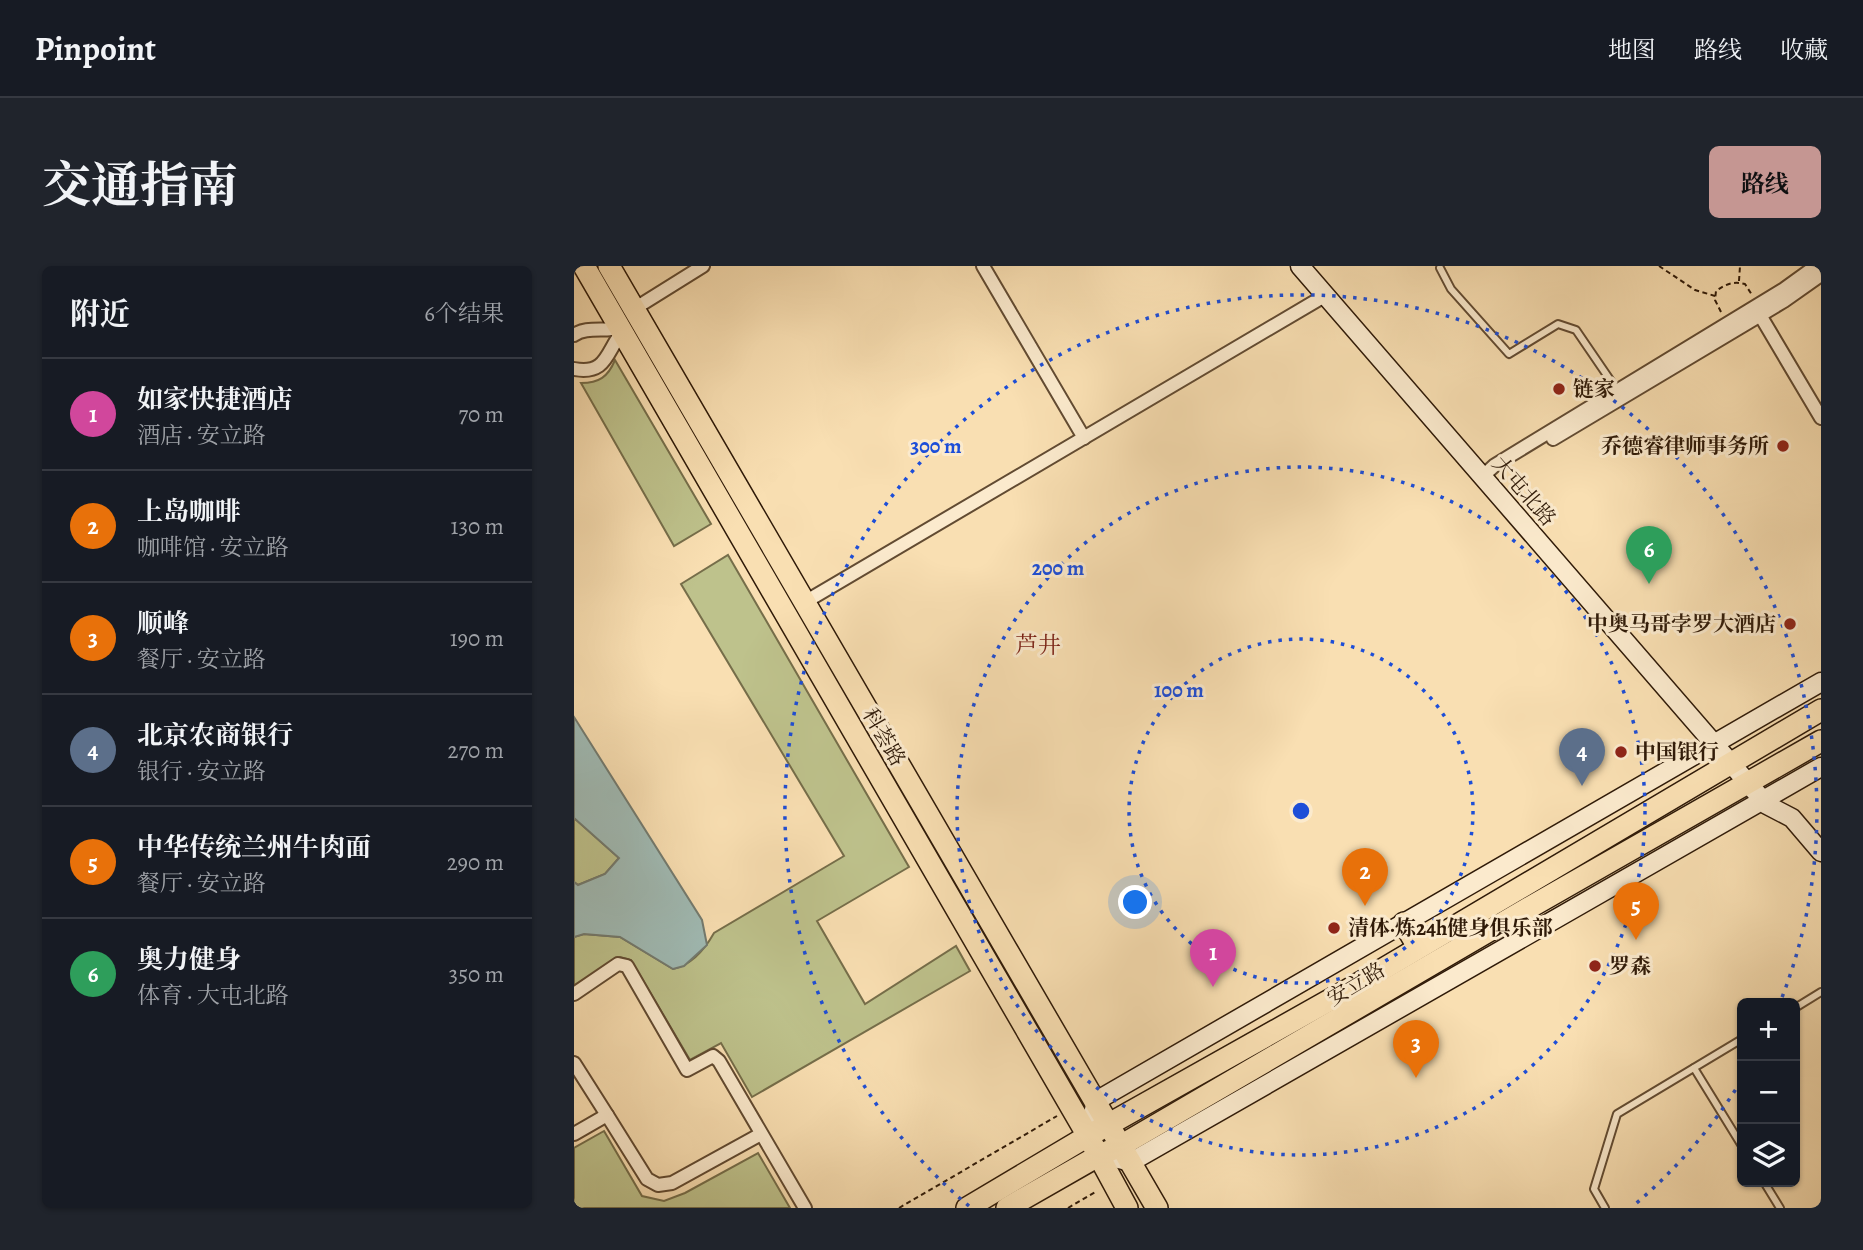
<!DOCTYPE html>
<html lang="zh">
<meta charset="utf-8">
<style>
body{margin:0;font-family:Alegreya,"Noto Serif SC",serif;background:#20242c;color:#f1f3f6}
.controls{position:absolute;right:21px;bottom:21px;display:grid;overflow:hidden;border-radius:10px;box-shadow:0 2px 5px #0004}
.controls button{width:63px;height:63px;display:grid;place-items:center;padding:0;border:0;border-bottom:2px solid #363941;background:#171b24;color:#f1f3f6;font:35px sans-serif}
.you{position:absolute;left:562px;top:637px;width:24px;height:24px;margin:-18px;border:5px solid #fff;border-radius:50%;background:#1a73e8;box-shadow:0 0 0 10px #1a73e833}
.badge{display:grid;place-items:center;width:46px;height:46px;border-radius:50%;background:#c59692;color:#fff;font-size:23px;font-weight:700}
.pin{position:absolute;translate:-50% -58px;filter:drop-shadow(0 2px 4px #0008)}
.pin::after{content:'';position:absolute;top:37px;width:24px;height:21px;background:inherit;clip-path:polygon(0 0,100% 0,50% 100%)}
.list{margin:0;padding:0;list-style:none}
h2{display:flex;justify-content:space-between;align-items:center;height:91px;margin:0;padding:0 28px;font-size:30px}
h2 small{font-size:23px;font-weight:400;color:#9ea1a6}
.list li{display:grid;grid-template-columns:46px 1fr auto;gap:21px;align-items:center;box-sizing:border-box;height:112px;padding:0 28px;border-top:2px solid #363941}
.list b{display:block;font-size:26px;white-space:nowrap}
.list p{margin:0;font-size:23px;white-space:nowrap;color:#9ea1a6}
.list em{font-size:23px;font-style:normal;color:#9ea1a6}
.icon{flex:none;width:38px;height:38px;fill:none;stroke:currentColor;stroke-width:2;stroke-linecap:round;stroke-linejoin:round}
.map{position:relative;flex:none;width:1247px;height:942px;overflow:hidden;border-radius:10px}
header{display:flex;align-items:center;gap:42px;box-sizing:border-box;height:98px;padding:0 35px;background:#171b24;border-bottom:2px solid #363941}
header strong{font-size:33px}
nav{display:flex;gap:38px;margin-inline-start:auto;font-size:24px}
.intro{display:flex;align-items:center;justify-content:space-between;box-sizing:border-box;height:168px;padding:0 42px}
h1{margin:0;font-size:49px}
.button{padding:18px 32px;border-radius:10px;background:#c59692;color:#111;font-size:24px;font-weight:700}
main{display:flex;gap:42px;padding:0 42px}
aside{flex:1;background:#171b24;border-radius:10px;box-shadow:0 2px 5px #0004}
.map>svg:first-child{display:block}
.green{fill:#bec28c;stroke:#766e4a;stroke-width:2}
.water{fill:#a0bbb5;stroke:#737b70;stroke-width:2}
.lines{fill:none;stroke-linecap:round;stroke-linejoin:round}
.lane-casing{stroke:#624b32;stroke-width:10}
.street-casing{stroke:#624b32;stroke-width:16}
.secondary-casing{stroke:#2f1a08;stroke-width:21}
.primary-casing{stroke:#2f1a08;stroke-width:24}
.path{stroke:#2f1a08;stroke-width:2;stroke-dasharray:5 3.5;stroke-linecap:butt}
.lane{stroke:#fbeacd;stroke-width:6}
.street{stroke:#fbeacd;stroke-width:12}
.secondary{stroke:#fbeacd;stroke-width:18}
.primary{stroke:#f9dfb2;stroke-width:21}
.ring{fill:none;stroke:#1d4ed8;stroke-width:3.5;stroke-dasharray:3.5 7}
.poi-dot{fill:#8f2418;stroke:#fbeacd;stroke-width:2.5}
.labels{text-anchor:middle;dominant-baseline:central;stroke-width:6;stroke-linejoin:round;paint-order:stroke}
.poi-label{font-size:21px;font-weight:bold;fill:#2f1a08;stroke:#fbeacd;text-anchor:start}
.street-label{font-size:21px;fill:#2f1a08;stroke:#fbeacd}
.neighbourhood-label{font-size:23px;fill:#7a1f14;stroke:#fbeacd}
.centre{fill:#1d4ed8;stroke:#fbeacd;stroke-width:3.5}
.ring-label{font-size:21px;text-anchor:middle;font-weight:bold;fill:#1d4ed8;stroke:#fbeacd;stroke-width:6;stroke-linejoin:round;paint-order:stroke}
</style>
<header>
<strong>Pinpoint</strong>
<nav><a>地图</a><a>路线</a><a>收藏</a></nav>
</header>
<div class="intro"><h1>交通指南</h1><a class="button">路线</a></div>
<main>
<aside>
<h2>附近<small>6个结果</small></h2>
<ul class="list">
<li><span class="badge" style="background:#d1479c">1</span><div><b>如家快捷酒店</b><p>酒店 · 安立路</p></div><em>70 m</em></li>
<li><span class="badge" style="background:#e8710a">2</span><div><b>上岛咖啡</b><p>咖啡馆 · 安立路</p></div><em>130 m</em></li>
<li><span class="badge" style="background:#e8710a">3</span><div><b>顺峰</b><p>餐厅 · 安立路</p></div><em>190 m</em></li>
<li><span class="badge" style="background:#5c6f8a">4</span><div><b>北京农商银行</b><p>银行 · 安立路</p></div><em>270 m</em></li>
<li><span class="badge" style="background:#e8710a">5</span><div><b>中华传统兰州牛肉面</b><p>餐厅 · 安立路</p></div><em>290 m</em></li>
<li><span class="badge" style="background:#2e9e5b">6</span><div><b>奥力健身</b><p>体育 · 大屯北路</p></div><em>350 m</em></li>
</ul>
</aside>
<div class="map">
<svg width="1247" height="942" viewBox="0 0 1247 942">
<rect width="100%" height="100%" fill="#f9dfb2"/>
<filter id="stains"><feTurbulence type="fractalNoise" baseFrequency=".00286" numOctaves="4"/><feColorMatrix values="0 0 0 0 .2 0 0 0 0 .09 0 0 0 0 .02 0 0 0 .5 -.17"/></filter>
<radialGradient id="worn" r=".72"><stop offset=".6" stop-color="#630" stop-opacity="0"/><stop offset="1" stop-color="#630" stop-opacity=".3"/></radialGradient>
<g class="green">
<path d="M41,94L137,258L100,280L7,117C25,117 34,111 41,94Z"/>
<path d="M154,289L335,601L243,655L291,738L382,680L396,705L178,831L147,777L116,794L57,694L46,691L0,721V671L10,668L46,671L99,703C117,699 131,683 140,667L270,590L107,318Z"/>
<polygon points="0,552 45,592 31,608 4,619 0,616"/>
<polygon points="30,865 68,930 90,935 111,927 184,887 216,942 0,942 0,882"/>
</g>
<polygon class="water" points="0,451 128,654 133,679 110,700 99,703 46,671 10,668 0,671 0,616 4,619 31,608 45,592 0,552"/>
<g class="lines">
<g class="lane-casing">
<g id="lane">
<polyline points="866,2 877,23 935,88 984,58 1002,64 1043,124"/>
<polyline points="1221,742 1247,726"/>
<polyline points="1120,802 1168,880"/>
<polyline points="1190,916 1206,942"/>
<polyline points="1031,942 1020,923 1043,848 1168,773"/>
</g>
</g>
<g class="street-casing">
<g id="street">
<polyline points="409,0 510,172"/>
<polyline points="60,43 129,0"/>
<polyline points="1183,44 1247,152"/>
<path d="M0,69C12,60 31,66 46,62"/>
<path d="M0,103C33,109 32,86 48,66"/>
<polyline points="979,173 1210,35 1247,9"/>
<polyline points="908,211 921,199 1210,23 1242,0"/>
<polyline points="231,336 752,29"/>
<polyline points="0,728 44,698 53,700 113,804 139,790 145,795 231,942"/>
<polyline points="0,797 33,849 0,868"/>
<polyline points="33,849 73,913 84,919 98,917 187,868"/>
</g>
</g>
<g class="secondary-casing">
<g id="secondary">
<polyline points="726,0 1193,539 1218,552 1247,586"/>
<polyline points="514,870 522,835 1247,416"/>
<polyline points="545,893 557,896 1247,501"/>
</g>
</g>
<g class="primary-casing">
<g id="primary">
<polyline points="10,0 514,870 553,942"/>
<polyline points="35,0 583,942"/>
<polyline points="830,657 844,681"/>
<polyline points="393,942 514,870 772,725 1247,444"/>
<polyline points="433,942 524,890 548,879 944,648 1247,475"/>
</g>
</g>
<g class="path">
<polyline points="1085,0 1121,24 1141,30"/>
<polyline points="1165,15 1166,0"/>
<path d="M1147,46L1141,34L1142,25C1152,18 1159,15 1171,18L1178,29"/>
<polyline points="325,942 483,850"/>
<polyline points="494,942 523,925"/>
</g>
<use href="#lane" class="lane"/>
<use href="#street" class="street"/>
<use href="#secondary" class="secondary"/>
<use href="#primary" class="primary"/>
</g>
<g class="ring">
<circle cx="727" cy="545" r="172"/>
<circle cx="727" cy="545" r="344"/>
<path d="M1167 815A516 516 0 0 1 1059 940M395 940A516 516 0 1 1 1207 734"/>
</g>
<g class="poi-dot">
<circle cx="985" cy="123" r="7"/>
<circle cx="1209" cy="180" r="7"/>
<circle cx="1216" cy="358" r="7"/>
<circle cx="1047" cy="486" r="7"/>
<circle cx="760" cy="662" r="7"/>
<circle cx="1021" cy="700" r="7"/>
</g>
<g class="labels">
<g class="poi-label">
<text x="999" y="123">链家</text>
<text x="1195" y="180" text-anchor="end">乔德睿律师事务所</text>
<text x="1202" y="358" text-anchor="end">中奥马哥孛罗大酒店</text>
<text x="1061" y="486">中国银行</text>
<text x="774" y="662">清体·炼24h健身俱乐部</text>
<text x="1035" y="700">罗森</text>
</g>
<g class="street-label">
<text transform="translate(950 225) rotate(49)">大屯北路</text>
<text transform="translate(310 471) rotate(60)">科荟路</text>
<text transform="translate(782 718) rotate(-31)">安立路</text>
</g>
<g class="neighbourhood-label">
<text x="464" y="379">芦井</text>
</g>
</g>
<circle cx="727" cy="545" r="10" class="centre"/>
<g class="ring-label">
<text x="362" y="187">300 m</text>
<text x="484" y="309">200 m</text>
<text x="605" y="431">100 m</text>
</g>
<rect width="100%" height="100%" filter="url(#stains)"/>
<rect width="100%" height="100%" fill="url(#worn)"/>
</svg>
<div class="controls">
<button>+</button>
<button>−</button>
<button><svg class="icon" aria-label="layers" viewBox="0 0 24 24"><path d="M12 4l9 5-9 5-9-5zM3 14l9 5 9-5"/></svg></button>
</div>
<div class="you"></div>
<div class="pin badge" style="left:639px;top:721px;background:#d1479c">1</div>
<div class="pin badge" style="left:791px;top:640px;background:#e8710a">2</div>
<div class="pin badge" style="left:842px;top:812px;background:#e8710a">3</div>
<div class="pin badge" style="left:1008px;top:520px;background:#5c6f8a">4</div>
<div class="pin badge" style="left:1062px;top:674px;background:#e8710a">5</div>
<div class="pin badge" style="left:1075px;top:318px;background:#2e9e5b">6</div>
</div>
</main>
